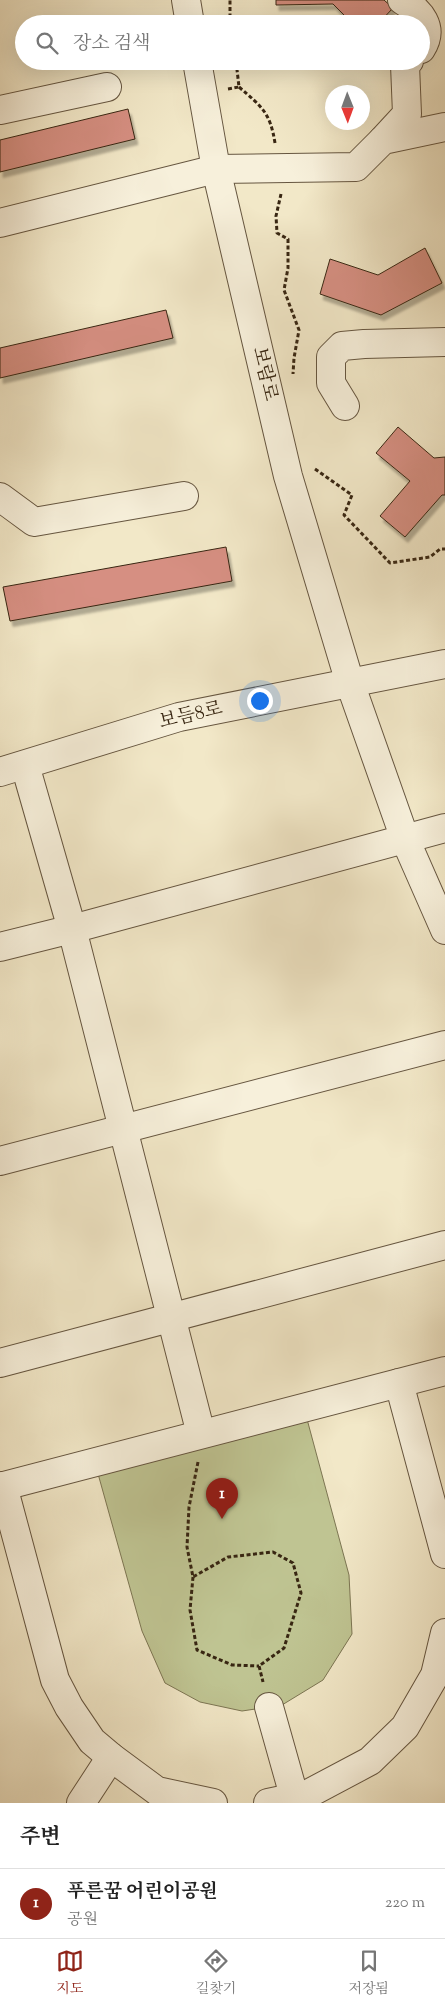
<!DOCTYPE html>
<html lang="ko">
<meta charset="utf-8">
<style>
body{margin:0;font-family:"Sorts Mill Goudy","Noto Serif KR",serif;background:#f6f6f6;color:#222}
.compass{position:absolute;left:325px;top:85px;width:45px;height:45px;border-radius:50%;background:#fff;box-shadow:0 5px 20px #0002;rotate:179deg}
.you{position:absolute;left:259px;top:700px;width:18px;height:18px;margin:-12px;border:4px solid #fff;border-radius:50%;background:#1a73e8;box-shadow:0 0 0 8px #1a73e833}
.badge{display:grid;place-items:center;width:32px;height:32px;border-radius:50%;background:#8f2418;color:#fff;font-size:16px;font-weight:700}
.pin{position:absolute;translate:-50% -41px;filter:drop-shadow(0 1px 2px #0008)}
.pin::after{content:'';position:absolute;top:26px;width:18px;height:15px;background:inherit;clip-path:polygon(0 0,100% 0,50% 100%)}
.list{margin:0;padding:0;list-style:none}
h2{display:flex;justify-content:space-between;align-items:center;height:65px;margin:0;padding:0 20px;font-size:21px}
h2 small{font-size:16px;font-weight:400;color:#767676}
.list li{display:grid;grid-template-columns:32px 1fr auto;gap:15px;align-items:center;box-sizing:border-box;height:70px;padding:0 20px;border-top:1px solid #e0e0e0}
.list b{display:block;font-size:19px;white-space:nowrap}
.list p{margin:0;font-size:16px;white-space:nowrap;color:#767676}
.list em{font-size:16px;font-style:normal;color:#767676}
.icon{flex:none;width:28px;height:28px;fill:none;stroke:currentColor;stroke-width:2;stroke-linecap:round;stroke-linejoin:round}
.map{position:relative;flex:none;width:445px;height:1803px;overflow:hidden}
.search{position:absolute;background:#fff;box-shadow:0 5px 20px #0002;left:15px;right:15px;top:15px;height:55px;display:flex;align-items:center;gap:12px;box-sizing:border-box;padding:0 18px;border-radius:28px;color:#767676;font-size:19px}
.sheet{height:135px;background:#fff}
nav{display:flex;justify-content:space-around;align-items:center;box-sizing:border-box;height:70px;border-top:1px solid #e0e0e0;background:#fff;font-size:14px;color:#767676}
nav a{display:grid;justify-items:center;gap:2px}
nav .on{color:#8f2418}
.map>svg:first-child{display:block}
.green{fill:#bfc492;stroke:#7c7552}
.building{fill:#d68f82;stroke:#382612;filter:url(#shadow)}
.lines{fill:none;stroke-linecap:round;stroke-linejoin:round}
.minor-casing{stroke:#665640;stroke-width:30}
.path{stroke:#382612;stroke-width:3;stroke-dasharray:4 2.5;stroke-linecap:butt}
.minor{stroke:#f7f0db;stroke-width:28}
.labels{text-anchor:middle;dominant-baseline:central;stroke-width:4;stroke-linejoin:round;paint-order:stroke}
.street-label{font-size:19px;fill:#382612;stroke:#f7f0db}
</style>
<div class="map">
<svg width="445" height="1803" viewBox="0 0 445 1803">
<defs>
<filter id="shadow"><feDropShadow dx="3" dy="5.5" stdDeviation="1" flood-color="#0004"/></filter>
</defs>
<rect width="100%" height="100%" fill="#f2e8c8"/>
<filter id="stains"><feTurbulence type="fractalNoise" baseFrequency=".004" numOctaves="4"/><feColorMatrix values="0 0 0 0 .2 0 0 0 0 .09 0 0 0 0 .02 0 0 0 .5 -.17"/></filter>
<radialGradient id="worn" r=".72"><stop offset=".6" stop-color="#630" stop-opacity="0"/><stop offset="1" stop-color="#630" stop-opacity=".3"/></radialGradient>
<polygon class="green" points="304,1408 349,1575 352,1634 323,1680 282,1705 242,1711 200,1702 165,1683 142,1631 95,1463"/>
<g class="building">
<polygon points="276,0 384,0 393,8 378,24 353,24 333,4 276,5"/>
<polygon points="128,109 135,139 0,172 0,140"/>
<polygon points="425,248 442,283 381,315 320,294 330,259 378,275"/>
<polygon points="166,310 173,338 0,378 0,348"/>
<polygon points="398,427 434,458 445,457 445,495 442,495 405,537 380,516 410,481 376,453"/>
<polygon points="226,547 232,581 10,621 3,587"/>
</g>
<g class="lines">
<g class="minor-casing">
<g id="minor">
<polyline points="186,0 190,24"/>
<path d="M402,0C420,11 435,27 421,49"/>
<polyline points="197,61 216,169 288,476 350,683 405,839 445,930"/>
<polyline points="0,110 107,87"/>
<polyline points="383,140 407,114 405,65 409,61"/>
<polyline points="0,223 216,169 356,167 383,140 445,127"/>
<polyline points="345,406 331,383 331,357 342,346 364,344 445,342"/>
<polyline points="0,497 34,522 184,496"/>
<polyline points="25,765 72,929 201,1434"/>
<polyline points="0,772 179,717 445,664"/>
<polyline points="0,947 72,929 445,828"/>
<polyline points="0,1161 445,1045"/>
<polyline points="0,1363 445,1245"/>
<polyline points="399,1383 445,1554"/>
<polyline points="3,1486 55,1680 69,1707 92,1741 111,1757 157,1791 213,1803"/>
<polyline points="0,1487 445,1371"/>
<polyline points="269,1707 296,1803"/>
<polyline points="81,1803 111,1757"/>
<polyline points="268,1803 306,1795 370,1761 405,1727 435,1675 445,1633"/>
</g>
</g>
<g class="path">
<polyline points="230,24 230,0"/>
<path d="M239,87C262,107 270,112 275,143"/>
<polyline points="228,89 239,87 236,61"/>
<polyline points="281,194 276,216 277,233 288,239 288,268 284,290 299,330 294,358 293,374"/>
<polyline points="315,469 352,495 344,515 390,563 430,557 440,549 445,549"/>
<polyline points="198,1462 189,1507 187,1547 193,1577 228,1557 273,1552 293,1563 301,1593 284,1648 259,1666 263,1682"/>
<polyline points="193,1577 190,1610 197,1650 232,1665 259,1666"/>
</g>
<use href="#minor" class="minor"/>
</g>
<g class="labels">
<g class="street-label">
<text transform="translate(264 374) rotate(77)">보람로</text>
<text transform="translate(191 716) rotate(-13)">보듬8로</text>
</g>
</g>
<rect width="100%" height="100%" filter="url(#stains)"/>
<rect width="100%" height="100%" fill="url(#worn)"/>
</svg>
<svg class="compass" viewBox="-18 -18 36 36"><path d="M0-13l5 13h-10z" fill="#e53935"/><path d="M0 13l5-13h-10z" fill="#767676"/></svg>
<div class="you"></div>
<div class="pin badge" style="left:222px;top:1519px">1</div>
<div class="search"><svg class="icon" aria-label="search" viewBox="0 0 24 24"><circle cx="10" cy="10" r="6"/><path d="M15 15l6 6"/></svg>장소 검색</div>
</div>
<section class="sheet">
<h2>주변<small></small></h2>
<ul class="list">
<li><span class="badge">1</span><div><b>푸른꿈 어린이공원</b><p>공원</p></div><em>220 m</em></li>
</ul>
</section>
<nav>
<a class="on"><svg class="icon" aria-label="map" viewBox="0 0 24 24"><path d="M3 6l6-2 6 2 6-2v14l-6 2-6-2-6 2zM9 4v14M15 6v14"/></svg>지도</a>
<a><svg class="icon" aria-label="directions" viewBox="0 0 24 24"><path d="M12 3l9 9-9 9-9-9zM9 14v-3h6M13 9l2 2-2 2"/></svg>길찾기</a>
<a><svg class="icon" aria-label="saved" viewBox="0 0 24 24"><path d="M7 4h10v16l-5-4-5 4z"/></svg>저장됨</a>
</nav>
